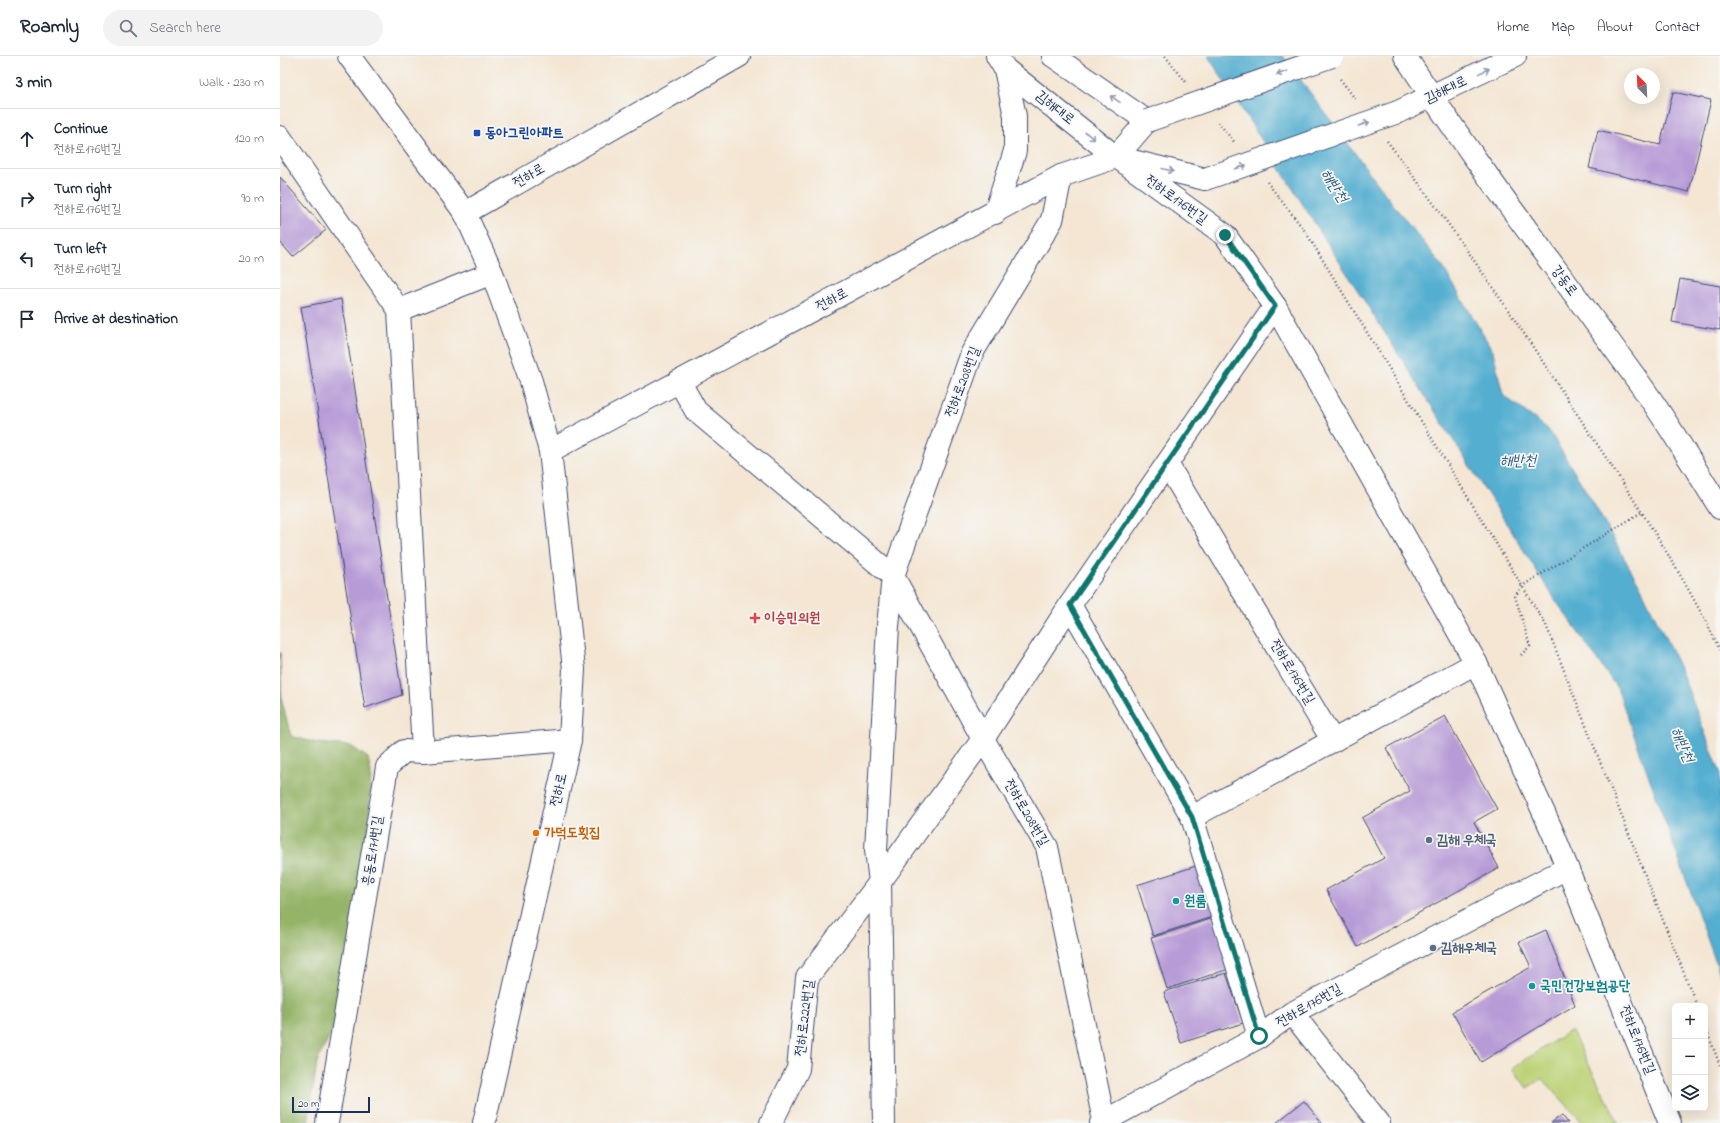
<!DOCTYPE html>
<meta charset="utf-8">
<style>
body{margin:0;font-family:"Indie Flower","Poor Story",sans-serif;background:#f2f2f3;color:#1f2937}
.controls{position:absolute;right:12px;bottom:12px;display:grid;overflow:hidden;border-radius:6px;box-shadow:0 4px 16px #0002}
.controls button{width:36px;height:36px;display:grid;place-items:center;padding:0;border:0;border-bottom:1px solid #e0e1e3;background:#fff;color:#1f2937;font:20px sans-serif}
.compass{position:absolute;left:1344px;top:12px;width:36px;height:36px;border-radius:50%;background:#fff;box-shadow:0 4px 16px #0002;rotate:336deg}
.scale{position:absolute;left:12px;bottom:10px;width:78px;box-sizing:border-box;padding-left:4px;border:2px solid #1b2f5e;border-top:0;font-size:11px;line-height:14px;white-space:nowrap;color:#1b2f5e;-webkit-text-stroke:3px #f6f6f2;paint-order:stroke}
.stop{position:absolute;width:12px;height:12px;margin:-9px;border:3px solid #0f766e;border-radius:50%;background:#fff}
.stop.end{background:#0f766e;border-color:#fff;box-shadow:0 1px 4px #0008}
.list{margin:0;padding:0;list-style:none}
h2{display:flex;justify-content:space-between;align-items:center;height:52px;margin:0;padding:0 16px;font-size:17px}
h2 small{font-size:13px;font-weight:400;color:#747a83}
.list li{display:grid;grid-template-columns:26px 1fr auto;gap:12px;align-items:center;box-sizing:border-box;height:60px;padding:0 16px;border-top:1px solid #e0e1e3}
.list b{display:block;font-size:15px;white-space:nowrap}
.list p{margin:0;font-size:13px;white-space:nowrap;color:#747a83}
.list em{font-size:13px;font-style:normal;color:#747a83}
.icon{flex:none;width:22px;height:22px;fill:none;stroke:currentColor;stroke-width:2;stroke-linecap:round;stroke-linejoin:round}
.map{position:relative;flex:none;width:1440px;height:1067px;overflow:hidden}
header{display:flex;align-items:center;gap:24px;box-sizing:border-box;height:56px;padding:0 20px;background:#fff;border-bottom:1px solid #e0e1e3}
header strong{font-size:19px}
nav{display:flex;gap:22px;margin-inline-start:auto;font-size:14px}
.search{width:280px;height:36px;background:#f2f2f3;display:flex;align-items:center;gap:10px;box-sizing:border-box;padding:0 14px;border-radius:22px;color:#747a83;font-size:15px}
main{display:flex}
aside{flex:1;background:#fff}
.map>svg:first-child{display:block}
.green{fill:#bcd276;stroke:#6c806a}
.forest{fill:#95b467;stroke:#587262}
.water{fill:#52aed0;stroke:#366e97}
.building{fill:#b79bd7}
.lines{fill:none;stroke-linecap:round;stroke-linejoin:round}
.minor-casing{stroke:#3c4a70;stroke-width:24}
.major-casing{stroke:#3c4a70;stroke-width:24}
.path{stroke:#3c4a70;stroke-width:2.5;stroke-dasharray:1 3;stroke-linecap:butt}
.minor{stroke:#fff;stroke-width:22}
.major{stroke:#fff;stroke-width:22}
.major-bridge-casing{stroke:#3c4a70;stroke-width:24;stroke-linecap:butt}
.major-bridge{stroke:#fff;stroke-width:22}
.oneway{stroke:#8d97ae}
.route{stroke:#0f766e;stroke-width:5}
.transit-dot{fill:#1a4fb4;stroke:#f6f6f2;stroke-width:1.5}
.health-dot{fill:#e0444e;stroke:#f6f6f2;stroke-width:1.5}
.food-dot{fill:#e8710a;stroke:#f6f6f2;stroke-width:1.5}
.service-dot{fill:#5c6f8a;stroke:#f6f6f2;stroke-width:1.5}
.culture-dot{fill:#0f9aa8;stroke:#f6f6f2;stroke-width:1.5}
.labels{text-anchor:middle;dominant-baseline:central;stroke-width:3.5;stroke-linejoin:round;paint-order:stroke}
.street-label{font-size:14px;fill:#1b2f5e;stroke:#f6f6f2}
.transit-label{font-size:14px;font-weight:bold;fill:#164399;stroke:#f6f6f2;text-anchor:start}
.health-label{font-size:14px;font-weight:bold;fill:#be3a42;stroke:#f6f6f2;text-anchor:start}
.food-label{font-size:14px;font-weight:bold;fill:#c56008;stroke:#f6f6f2;text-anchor:start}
.service-label{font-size:14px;font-weight:bold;fill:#4e5e75;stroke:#f6f6f2;text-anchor:start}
.culture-label{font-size:14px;font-weight:bold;fill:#0d838f;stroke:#f6f6f2;text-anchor:start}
.water-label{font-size:15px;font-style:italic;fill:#2e5b86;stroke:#f6f6f2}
</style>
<header>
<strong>Roamly</strong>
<div class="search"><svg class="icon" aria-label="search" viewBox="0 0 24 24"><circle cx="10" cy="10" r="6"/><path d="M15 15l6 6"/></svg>Search here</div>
<nav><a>Home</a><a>Map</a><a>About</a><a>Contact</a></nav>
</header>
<main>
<aside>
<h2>3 min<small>Walk · 230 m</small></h2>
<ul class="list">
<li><svg class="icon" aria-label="ahead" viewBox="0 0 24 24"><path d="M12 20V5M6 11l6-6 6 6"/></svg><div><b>Continue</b><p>전하로176번길</p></div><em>120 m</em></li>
<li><svg class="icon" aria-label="right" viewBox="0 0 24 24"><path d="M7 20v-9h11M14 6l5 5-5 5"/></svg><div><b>Turn right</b><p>전하로176번길</p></div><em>90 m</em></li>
<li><svg class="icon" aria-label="left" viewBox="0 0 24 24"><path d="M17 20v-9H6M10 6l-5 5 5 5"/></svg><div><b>Turn left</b><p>전하로176번길</p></div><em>20 m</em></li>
<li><svg class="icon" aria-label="arrive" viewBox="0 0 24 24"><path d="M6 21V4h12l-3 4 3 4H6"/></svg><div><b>Arrive at destination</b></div></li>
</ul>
</aside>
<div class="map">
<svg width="1440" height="1067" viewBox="0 0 1440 1067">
<rect width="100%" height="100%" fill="#f6f6f2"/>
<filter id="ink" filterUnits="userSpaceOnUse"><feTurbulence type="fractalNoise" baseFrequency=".025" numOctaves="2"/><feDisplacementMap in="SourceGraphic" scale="8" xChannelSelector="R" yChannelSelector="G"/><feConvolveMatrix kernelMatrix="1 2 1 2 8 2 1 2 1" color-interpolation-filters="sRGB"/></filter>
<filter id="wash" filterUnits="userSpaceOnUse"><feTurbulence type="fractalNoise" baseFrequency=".012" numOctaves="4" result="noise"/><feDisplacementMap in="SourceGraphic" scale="16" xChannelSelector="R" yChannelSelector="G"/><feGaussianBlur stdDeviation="0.9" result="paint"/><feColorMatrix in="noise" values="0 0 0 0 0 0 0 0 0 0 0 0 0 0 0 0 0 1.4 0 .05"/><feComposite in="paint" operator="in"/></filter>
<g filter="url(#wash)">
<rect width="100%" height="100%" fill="#f4e6d3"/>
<polygon class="green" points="1291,974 1339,1067 1303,1067 1262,1022 1247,1032 1232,1012"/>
<polygon class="forest" points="0,596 2,646 11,680 37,687 71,690 88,702 91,717 81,916 37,1006 28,1067 0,1067"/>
<polygon class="water" points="928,0 1003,0 1115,151 1161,208 1213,295 1223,339 1268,373 1311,443 1360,530 1399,610 1440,716 1440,918 1337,632 1276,545"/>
<g id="blocks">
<g class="building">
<polygon points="1393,36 1431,44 1409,136 1309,112 1318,74 1380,89"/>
<polygon points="0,121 46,174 13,201 0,186"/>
<polygon points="1400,223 1440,230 1440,274 1392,266"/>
<polygon points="61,243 122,639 85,652 21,251"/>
<polygon points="1165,660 1217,753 1194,766 1219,812 1078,891 1046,834 1104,802 1082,762 1130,735 1106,692"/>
<polygon points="919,809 935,860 873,880 857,829"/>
<polygon points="933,862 949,913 887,933 871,882"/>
<polygon points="1266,874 1295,949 1201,1006 1172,956 1251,911 1239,886"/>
<polygon points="946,917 963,967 901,987 884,936"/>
<polygon points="1024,1045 1042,1067 996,1067"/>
<polygon points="1282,1059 1288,1067 1271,1067"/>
</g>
</g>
</g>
<g filter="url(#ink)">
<use href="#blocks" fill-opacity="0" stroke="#3c4a70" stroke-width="1"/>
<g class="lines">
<g class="minor-casing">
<g id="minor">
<path d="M1125,0C1200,115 1285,223 1365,335C1392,373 1415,413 1440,452"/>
<polyline points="0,81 119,254 143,696"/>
<polyline points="837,101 945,179 995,250 1196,607 1273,777 1390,1067"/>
<polyline points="185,157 459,0"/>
<polyline points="119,254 212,217"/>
<polyline points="399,325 416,355 613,520 703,683 767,791 824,1065"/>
<polyline points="887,408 1053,685"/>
<polyline points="790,549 912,761 979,981"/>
<polyline points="912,761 1196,607"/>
<polyline points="1012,957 1099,1067"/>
<polyline points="47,1067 107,711 124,695 143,696 290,684"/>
<polyline points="491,1067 518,1013 527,922 600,826 703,683 790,549 995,250"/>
<polyline points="604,1067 600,826 596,794 608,570 613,520 692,297 772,164 781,120"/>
<polyline points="821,1067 979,981 1012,957 1287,812"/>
</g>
</g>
<g class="major-casing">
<g id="major">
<polyline points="69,0 185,157 212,217 251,325 270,395 294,613 290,684 204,1067"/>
<polyline points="717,0 725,13 836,101 925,123"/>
<polyline points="773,0 867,65 836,101"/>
<polyline points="1118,56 1235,0"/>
<polyline points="715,157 735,95 735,60 725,13"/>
<polyline points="270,395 781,120 836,101"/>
</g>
</g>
<g class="path">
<polyline points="885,0 906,26"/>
<polyline points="1060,23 1076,44"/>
<polyline points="938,66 955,87"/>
<path d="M1107,85C1176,175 1239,269 1301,364C1351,439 1401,513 1440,594"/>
<polyline points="987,126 1025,175 1266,569 1417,950"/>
<polyline points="1241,599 1250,590 1235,540 1242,530 1362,456"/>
<polyline points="1425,971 1440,1009"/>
</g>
<use href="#minor" class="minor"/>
<use href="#major" class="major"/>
<g class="major-bridge-casing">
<g id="major-bridge">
<polyline points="867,65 1052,0"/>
<polyline points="925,123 1118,56"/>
</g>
</g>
<use href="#major-bridge" class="major-bridge"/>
</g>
<defs><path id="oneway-shaft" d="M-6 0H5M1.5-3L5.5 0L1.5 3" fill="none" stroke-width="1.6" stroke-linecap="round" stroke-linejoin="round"/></defs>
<g class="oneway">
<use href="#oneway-shaft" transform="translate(1204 15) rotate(-26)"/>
<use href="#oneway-shaft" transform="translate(1002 17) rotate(161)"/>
<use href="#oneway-shaft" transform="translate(835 43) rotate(-146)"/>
<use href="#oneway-shaft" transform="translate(1084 68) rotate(-19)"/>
<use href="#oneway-shaft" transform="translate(810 80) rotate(39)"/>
<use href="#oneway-shaft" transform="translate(961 111) rotate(-19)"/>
<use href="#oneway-shaft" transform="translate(888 114) rotate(14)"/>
</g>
</g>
<g class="lines" filter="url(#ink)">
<polyline class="route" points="945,179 995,250 790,549 912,761 979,980"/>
</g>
<rect class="transit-dot" x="193" y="73" width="8" height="8" rx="2"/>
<path class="health-dot" d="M473 556h4v4h4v4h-4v4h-4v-4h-4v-4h4z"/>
<circle class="food-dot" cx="256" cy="777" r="4"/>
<g class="service-dot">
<circle cx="1149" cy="784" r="4"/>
<circle cx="1153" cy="892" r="4"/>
</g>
<g class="culture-dot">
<circle cx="896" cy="845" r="4"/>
<circle cx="1252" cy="930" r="4"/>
</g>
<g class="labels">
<g class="street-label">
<text transform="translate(1166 34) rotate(-26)">김해대로</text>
<text transform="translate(775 52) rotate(39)">김해대로</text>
<text transform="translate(249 120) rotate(-30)">전하로</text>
<text transform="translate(896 144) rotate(36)">전하로176번길</text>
<text transform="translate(1284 225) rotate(54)">강동로</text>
<text transform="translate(552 244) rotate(-28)">전하로</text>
<text transform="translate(683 326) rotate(-69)">전하로208번길</text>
<text transform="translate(1012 616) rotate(59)">전하로176번길</text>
<text transform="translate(279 734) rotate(-77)">전하로</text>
<text transform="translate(746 757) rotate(60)">전하로208번길</text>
<text transform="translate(93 795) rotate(-81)">흥동로171번길</text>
<text transform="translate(1029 950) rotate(-30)">전하로176번길</text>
<text transform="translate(525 962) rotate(-83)">전하로222번길</text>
<text transform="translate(1357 984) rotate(68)">전하로176번길</text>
</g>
<g class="transit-label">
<text x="205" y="77">동아그린아파트</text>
</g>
<g class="health-label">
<text x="484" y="562">이승민의원</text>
</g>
<g class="food-label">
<text x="264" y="777">가덕도횟집</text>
</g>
<g class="service-label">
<text x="1157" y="784">김해 우체국</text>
<text x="1161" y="892">김해우체국</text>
</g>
<g class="culture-label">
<text x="904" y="845">원룸</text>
<text x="1260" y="930">국민건강보험공단</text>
</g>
<g class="water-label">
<text transform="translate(1054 130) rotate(57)">해반천</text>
<text x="1238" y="405">해반천</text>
<text transform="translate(1402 689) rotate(66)">해반천</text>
</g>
</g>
</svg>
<div class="controls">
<button>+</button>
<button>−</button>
<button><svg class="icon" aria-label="layers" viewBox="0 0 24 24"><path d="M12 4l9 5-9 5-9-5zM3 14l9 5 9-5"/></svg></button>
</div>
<svg class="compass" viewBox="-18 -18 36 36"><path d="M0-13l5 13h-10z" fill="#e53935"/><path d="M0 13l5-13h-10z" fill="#747a83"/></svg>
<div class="scale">20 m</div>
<div class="stop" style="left:979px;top:980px"></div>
<div class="stop end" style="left:945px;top:179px"></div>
</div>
</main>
